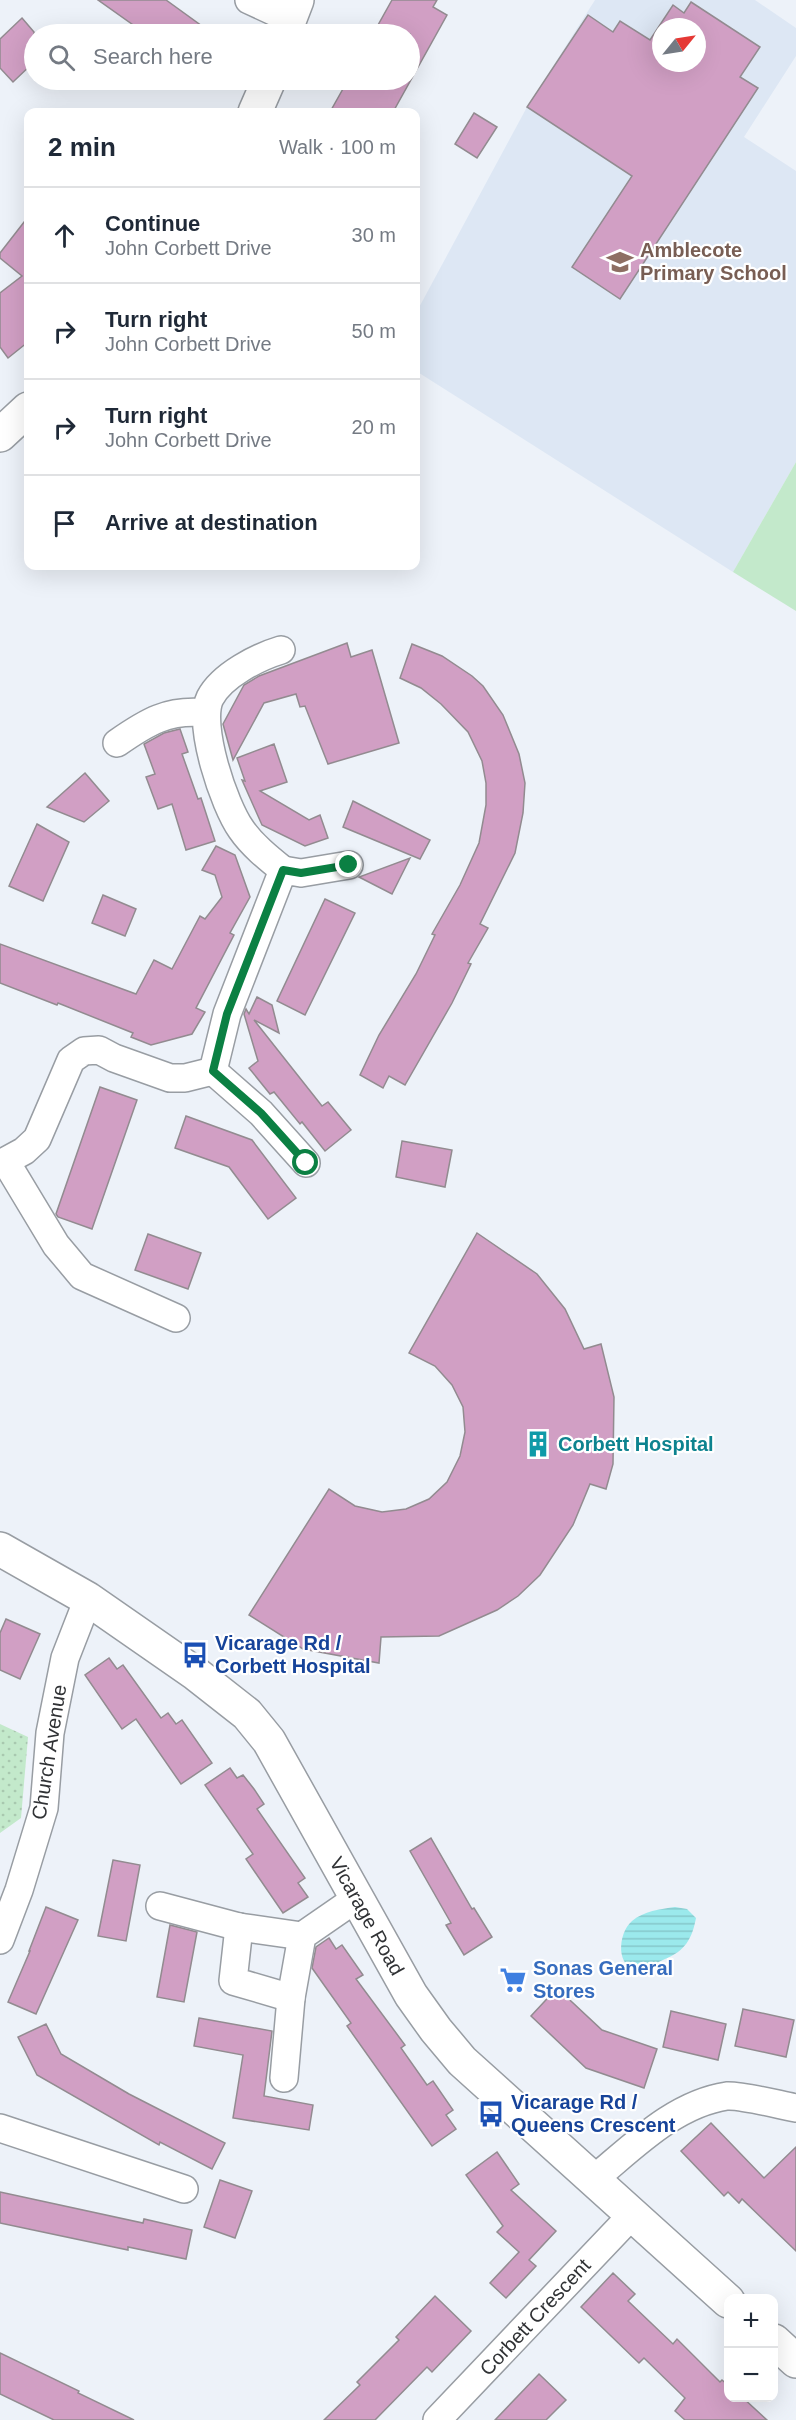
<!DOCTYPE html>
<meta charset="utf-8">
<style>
body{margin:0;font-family:Arial,sans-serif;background:#f6f6f7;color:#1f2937}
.controls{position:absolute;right:18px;bottom:18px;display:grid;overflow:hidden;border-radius:12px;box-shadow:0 6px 24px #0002}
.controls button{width:54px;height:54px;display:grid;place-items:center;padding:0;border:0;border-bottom:2px solid #e0e1e3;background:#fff;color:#1f2937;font:30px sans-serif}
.compass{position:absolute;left:652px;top:18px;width:54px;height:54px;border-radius:50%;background:#fff;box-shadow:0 6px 24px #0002;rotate:60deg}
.stop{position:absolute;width:18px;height:18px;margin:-14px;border:4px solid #0b8043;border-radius:50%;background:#fff}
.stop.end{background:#0b8043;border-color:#fff;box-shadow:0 2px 6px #0008}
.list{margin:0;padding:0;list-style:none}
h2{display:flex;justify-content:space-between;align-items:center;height:78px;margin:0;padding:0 24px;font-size:26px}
h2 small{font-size:20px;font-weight:400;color:#747a83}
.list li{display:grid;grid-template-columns:39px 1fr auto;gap:18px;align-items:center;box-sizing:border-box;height:96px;padding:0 24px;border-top:2px solid #e0e1e3}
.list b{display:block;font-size:22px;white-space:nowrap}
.list p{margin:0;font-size:20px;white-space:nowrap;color:#747a83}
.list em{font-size:20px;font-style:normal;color:#747a83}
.icon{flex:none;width:33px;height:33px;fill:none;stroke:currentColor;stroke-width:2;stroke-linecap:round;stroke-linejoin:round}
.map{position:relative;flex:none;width:796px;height:2420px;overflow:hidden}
.search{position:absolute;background:#fff;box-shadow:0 6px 24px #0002;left:24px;top:24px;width:396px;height:66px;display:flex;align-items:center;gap:15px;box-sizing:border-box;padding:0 21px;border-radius:33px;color:#747a83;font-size:22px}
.panel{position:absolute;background:#fff;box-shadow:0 6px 24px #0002;left:24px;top:108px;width:396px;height:462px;border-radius:12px}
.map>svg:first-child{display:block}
.built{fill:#dde7f4;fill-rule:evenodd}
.park{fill:url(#park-dots)}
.garden{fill:#c3e9cb}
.water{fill:url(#water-rules)}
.building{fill:#d19fc4;stroke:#928b90;stroke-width:1.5;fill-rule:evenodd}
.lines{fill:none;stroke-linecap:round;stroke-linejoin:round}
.minor-casing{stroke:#989da3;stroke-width:30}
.tertiary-casing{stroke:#989da3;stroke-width:36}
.trunk-casing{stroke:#989da3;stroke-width:36}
.minor{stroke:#fff;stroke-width:27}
.tertiary{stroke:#fff;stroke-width:33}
.trunk{stroke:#fff;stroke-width:33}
.route{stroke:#0b8043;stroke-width:8}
.labels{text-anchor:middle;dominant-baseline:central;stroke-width:4.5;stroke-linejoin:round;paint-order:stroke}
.education-label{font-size:20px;font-weight:bold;fill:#785e54;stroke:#fff;text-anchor:start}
.culture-label{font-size:20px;font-weight:bold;fill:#0d838f;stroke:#fff;text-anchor:start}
.transit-label{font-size:20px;font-weight:bold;fill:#164399;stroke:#fff;text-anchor:start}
.street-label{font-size:20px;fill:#303235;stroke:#fff}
.shop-label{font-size:20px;font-weight:bold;fill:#366cbe;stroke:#fff;text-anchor:start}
</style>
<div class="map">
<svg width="796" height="2420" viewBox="0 0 796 2420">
<defs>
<pattern id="park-dots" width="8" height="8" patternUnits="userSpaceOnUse" patternTransform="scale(1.5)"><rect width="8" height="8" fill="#c3e9cb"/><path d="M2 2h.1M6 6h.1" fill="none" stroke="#a8c8af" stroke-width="1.8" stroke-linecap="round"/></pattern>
<pattern id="water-rules" width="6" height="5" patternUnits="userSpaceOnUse" patternTransform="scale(1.5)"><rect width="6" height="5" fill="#9be9ec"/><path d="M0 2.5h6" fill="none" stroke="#86c8cb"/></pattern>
</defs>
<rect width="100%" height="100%" fill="#edf2f9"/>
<path class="built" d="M595,0H755L796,28V56L744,137L796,171V462L733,572L416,371V313L527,107ZM661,27H697V63H661Z"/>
<polygon class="park" points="0,1724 28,1737 21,1818 0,1833"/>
<polygon class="garden" points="796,462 796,611 733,572"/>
<path class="water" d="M675,1907L687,1909L696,1918C692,1939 685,1951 665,1959C658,1962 650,1967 643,1969C616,1974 616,1935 632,1921C644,1911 660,1909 675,1907Z"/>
<g class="building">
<polygon points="98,0 166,0 213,34 146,34"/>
<polygon points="392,0 437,0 433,7 447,15 393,112 330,112 348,80 410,80 410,34 373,34"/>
<path d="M691,2L760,47L740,77L758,88L620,299L572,267L632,176L527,107L588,15L613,32L620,21L650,40L673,5L684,13ZM661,27H697V63H661Z"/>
<polygon points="22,18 34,32 34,62 13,82 0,68 0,39"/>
<polygon points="474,113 497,127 477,158 455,144"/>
<polygon points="28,217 28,342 8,358 0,347 0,293 22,276 0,258 0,253"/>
<polygon points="347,643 351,657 372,650 399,743 328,764 305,706 300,707 296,694 264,703 233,760 223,724 244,685 259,676"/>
<polygon points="412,644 442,656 472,676 483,686 503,715 519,754 525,783 523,813 515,853 480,924 488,928 468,963 471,964 452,1003 405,1085 389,1076 383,1088 360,1075 379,1035 416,974 435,935 432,934 460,885 479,843 486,805 486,783 482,761 468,732 441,704 421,688 400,678"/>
<polygon points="180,729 188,752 182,754 198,799 201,798 215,841 186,850 172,804 158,809 146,777 155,774 144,744 164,733"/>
<polygon points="274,744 287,782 260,791 309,820 320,815 328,838 305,846 262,825 242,780 245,781 237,758"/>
<polygon points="85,773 109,801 84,822 47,807"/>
<polygon points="353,801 430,840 420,859 343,827"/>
<polygon points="37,824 69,842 43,901 9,886"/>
<polygon points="216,846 235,855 250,897 230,933 234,935 196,1008 205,1012 192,1034 151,1045 131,1037 133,1033 58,1003 57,1005 0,983 0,944 136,994 154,960 172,969 200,916 205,919 222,897 215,875 202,870"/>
<polygon points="410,858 392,894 359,877"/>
<polygon points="103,895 136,909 125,936 92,923"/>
<polygon points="325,899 355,913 305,1015 277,1001"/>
<polygon points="257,997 272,1005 279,1033 254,1020 322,1106 328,1102 351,1130 325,1151 302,1122 300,1124 274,1092 270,1094 249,1068 258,1061 244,1014 246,1009 249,1014"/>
<polygon points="100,1087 137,1100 92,1229 58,1217 56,1214"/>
<polygon points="186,1116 252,1140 296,1198 268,1219 229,1167 175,1148"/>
<polygon points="402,1141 452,1150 445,1187 396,1177"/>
<polygon points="477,1233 537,1274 565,1309 584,1349 601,1344 614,1397 613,1464 606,1489 590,1484 573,1525 540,1575 518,1596 497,1610 439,1636 381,1637 379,1663 303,1649 249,1615 329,1489 355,1506 382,1512 406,1509 429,1499 447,1482 460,1456 465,1432 463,1407 452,1385 435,1366 409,1353"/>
<polygon points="148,1234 201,1253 188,1289 135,1270"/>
<polygon points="6,1619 40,1634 20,1679 0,1670 0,1633"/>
<polygon points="109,1658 117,1669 123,1665 161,1718 168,1713 176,1724 182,1720 212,1763 181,1784 136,1719 122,1729 85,1675"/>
<polygon points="230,1768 237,1778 243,1775 254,1789 264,1804 257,1809 305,1878 298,1883 308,1897 283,1913 246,1859 253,1854 205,1785"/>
<polygon points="431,1838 472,1909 474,1908 492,1937 464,1955 446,1925 451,1923 410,1851"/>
<polygon points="113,1860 140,1865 126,1941 98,1936"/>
<polygon points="46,1907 78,1920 36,2014 8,2002 30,1951 29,1951"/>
<polygon points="170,1925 197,1932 184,2002 157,1997"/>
<polygon points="329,1938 336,1949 342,1945 363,1975 356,1979 405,2045 401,2048 427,2085 433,2081 453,2110 446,2115 456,2129 432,2146 347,2026 351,2023 312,1968 316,1947"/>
<polygon points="557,1988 602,2030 657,2049 644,2088 586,2068 531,2016"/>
<polygon points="743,2009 794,2020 786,2057 735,2046"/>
<polygon points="671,2011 726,2024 718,2060 663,2047"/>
<polygon points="199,2018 272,2031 264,2096 313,2105 309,2130 233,2118 243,2055 194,2046"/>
<polygon points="46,2024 61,2054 129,2094 225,2143 212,2169 160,2142 159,2145 37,2075 18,2037"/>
<polygon points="711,2123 764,2178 796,2147 796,2251 742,2199 739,2203 728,2192 724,2196 681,2151"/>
<polygon points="497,2152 519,2184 511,2190 556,2231 529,2260 536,2266 506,2298 490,2283 519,2252 497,2232 503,2226 466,2175"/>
<polygon points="220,2180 252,2191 235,2238 204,2227"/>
<polygon points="0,2192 143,2223 144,2219 192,2230 186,2259 128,2247 128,2250 0,2223"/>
<polygon points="613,2273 635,2294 628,2301 673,2344 677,2339 720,2382 722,2380 729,2386 729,2397 742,2397 767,2420 685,2420 675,2411 685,2398 644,2358 639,2363 581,2307"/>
<polygon points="435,2296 471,2331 432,2372 427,2367 375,2420 324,2420 360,2385 357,2382 399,2340 396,2337"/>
<polygon points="0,2353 79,2391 78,2393 134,2420 54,2420 0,2394"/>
<polygon points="539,2374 566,2400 546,2420 495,2420"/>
</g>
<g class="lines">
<g class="minor-casing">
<g id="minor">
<polyline points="249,0 290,19"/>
<path d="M281,650C258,657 222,675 210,698C197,725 224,805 241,829C252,845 268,858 283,870"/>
<path d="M117,743C147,722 168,709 206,713"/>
<polyline points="213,1071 261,1113 306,1163"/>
<polyline points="6,1162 56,1245 82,1276 176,1318"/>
<polyline points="0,1164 24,1151 37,1139 71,1060 84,1051 99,1050 114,1058 170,1078 185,1078 213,1071 227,1014 283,870 301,873 349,865"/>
<polyline points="160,1906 239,1927 302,1936"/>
<polyline points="239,1927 233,1981 291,1998"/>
<polyline points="0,1940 19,1890 44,1808 50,1733 65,1658 88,1599"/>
<polyline points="284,2078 291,1998 302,1936 357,1898"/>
<polyline points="0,2128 184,2189"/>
<path d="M594,2179C633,2147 674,2104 727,2096C742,2095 780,2105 796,2108"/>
<polyline points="437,2420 632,2215"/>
</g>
</g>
<g class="tertiary-casing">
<g id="tertiary">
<polyline points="0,1549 88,1599 196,1674 247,1714 269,1741 411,1995 436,2030 462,2061 728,2301"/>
<polyline points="774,2341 796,2361"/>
</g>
</g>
<g class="trunk-casing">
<g id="trunk">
<polyline points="284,34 297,0"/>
<polyline points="255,112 269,80"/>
<polyline points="0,435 28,409"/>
</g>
</g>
<use href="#minor" class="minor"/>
<use href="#tertiary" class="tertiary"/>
<use href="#trunk" class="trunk"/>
</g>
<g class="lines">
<polyline class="route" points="306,1163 261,1113 213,1071 227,1014 283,870 301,873 349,865"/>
</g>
<defs>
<g id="school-bare" transform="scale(2.07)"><path d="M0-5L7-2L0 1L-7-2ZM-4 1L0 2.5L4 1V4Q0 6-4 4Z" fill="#8d6e63" stroke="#fff" stroke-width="2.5" paint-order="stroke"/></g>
<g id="building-bare" transform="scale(2.07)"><path d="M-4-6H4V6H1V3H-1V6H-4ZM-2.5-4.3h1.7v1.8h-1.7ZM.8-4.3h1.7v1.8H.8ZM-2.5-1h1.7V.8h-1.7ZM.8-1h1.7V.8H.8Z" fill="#0f9aa8" stroke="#fff" stroke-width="2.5" paint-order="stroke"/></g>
<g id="bus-bare" transform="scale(2.07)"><path d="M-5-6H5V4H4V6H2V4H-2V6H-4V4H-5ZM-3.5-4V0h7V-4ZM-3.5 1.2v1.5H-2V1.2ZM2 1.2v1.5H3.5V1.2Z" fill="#1a4fb4" stroke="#fff" stroke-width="2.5" paint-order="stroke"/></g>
<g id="supermarket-bare" transform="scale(2.07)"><path d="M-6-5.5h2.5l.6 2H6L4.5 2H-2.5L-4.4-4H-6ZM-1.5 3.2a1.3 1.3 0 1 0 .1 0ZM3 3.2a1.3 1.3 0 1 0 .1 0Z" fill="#3f7fe0" stroke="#fff" stroke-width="2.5" paint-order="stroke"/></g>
</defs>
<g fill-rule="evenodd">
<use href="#school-bare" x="620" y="262"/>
<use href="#building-bare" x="538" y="1444"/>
<use href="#bus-bare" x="195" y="1655"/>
<use href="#supermarket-bare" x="513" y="1980"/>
<use href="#bus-bare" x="491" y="2114"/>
</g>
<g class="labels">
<g class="education-label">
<text x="640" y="250">Amblecote<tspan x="640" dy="23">Primary School</tspan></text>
</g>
<g class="culture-label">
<text x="558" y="1444">Corbett Hospital</text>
</g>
<g class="transit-label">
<text x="215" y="1643">Vicarage Rd /<tspan x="215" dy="23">Corbett Hospital</tspan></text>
<text x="511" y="2102">Vicarage Rd /<tspan x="511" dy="23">Queens Crescent</tspan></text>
</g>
<g class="street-label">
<text transform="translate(49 1752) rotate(-81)">Church Avenue</text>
<text transform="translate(367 1916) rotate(61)">Vicarage Road</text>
<text transform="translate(535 2317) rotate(-47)">Corbett Crescent</text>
</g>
<g class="shop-label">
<text x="533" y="1968">Sonas General<tspan x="533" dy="23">Stores</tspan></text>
</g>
</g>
</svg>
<div class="controls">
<button>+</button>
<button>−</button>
</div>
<svg class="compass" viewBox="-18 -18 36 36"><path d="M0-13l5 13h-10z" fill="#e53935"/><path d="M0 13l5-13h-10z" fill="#747a83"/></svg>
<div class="stop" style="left:306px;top:1163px"></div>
<div class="stop end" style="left:349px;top:865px"></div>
<div class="search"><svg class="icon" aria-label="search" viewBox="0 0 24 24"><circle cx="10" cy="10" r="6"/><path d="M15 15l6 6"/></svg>Search here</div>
<section class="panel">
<h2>2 min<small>Walk · 100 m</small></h2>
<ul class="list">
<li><svg class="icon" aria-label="ahead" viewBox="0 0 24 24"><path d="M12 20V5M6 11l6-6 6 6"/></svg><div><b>Continue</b><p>John Corbett Drive</p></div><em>30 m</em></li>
<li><svg class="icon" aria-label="right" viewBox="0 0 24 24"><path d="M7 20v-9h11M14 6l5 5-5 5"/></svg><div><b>Turn right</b><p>John Corbett Drive</p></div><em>50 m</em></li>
<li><svg class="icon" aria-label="right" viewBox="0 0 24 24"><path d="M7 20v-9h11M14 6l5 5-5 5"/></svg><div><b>Turn right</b><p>John Corbett Drive</p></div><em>20 m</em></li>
<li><svg class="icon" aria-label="arrive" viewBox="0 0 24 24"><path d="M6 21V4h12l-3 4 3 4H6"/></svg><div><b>Arrive at destination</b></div></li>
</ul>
</section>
</div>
